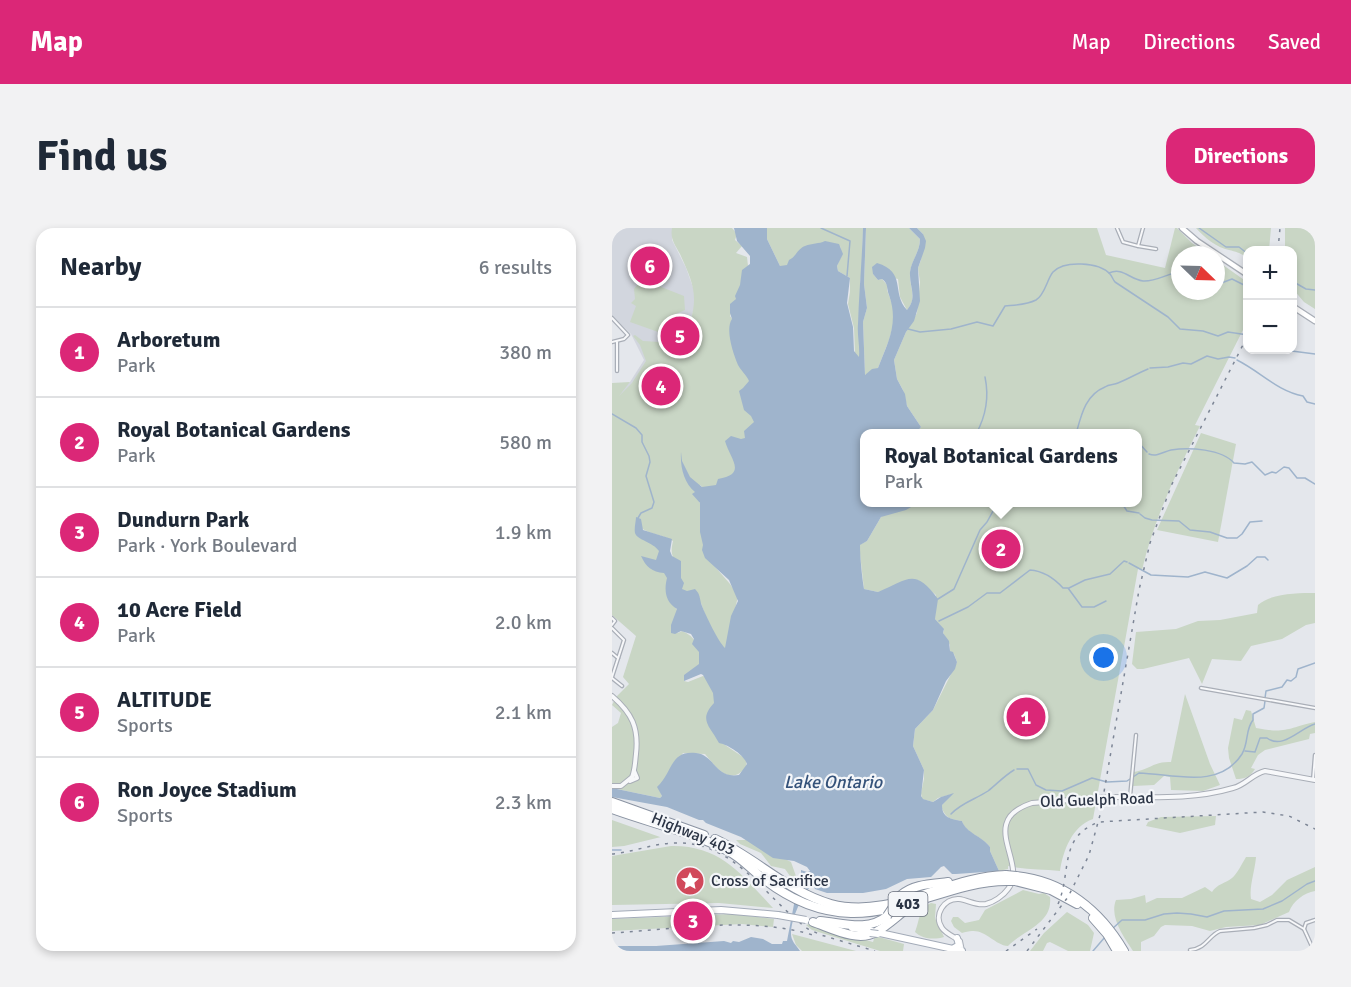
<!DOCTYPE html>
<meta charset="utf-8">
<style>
body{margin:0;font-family:Signika,sans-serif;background:#f2f2f3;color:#1f2937}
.controls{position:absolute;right:18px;top:18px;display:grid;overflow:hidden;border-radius:12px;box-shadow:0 3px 9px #0003}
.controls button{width:54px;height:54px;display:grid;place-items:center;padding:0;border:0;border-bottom:2px solid #e0e1e3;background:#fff;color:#1f2937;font:30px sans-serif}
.compass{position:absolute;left:559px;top:18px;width:54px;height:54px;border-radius:50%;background:#fff;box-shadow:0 3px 9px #0003;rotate:113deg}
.you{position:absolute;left:492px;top:430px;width:21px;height:21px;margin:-15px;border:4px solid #fff;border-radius:50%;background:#1a73e8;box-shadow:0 0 0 9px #1a73e833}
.badge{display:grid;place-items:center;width:39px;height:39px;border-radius:50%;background:#db2777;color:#fff;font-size:20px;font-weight:700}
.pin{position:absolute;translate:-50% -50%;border:3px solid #fff;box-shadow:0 2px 6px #0006}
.popup{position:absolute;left:248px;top:201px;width:282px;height:78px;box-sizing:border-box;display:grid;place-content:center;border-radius:12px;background:#fff;filter:drop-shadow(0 2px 4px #0005);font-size:20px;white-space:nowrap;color:#747a83}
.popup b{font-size:22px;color:#1f2937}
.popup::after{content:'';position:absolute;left:50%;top:100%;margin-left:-12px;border:12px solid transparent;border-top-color:#fff}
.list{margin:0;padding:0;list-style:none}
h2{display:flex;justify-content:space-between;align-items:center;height:78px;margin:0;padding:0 24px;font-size:26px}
h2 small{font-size:20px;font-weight:400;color:#747a83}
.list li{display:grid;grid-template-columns:39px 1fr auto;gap:18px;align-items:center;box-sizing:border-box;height:90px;padding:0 24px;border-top:2px solid #e0e1e3}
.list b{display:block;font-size:22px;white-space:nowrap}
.list p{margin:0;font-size:20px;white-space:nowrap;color:#747a83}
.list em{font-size:20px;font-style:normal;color:#747a83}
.map{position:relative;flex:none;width:703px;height:723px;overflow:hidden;border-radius:18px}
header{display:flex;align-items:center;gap:36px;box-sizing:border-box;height:84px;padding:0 30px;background:#db2777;color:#fff}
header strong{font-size:28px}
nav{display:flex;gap:33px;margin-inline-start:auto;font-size:21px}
.intro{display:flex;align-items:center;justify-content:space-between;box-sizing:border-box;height:144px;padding:0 36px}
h1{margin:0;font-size:42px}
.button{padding:15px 27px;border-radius:18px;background:#db2777;color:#fff;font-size:21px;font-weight:700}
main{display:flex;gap:36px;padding:0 36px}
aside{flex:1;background:#fff;border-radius:18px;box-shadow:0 3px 9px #0003}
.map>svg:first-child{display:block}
.built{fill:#d2d6de}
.green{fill:#c9d6c5}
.water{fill:#9fb4cc}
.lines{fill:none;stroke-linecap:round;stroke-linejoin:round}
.stream{stroke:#9fb4cc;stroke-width:1.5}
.minor-casing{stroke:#a9aeb7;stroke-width:4.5}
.tertiary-casing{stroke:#a9aeb7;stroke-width:6}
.secondary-casing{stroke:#a9aeb7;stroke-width:7}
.primary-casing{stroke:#a3abb8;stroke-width:8}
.motorway-casing{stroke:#8b94a3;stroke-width:10}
.minor{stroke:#f7f8fa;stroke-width:2}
.tertiary{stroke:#f7f8fa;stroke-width:4}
.secondary{stroke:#fff;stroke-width:4.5}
.primary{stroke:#fff;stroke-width:6}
.motorway{stroke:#fff;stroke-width:8}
.rail{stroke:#7d8696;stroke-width:1.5;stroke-dasharray:3 6;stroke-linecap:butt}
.tertiary-bridge-casing{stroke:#a9aeb7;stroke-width:6;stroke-linecap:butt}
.primary-bridge-casing{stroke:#a3abb8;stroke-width:8;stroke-linecap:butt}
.motorway-bridge-casing{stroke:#8b94a3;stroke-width:10;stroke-linecap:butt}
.tertiary-bridge{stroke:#f7f8fa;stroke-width:4}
.primary-bridge{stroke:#fff;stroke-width:6}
.motorway-bridge{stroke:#fff;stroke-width:8}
.labels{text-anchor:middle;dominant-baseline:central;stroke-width:4.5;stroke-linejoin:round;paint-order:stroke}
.shield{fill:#f4f6f9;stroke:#676e7b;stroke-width:1.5}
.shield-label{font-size:15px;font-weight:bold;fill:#2b3445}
.street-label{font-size:16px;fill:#2b3445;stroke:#f4f6f9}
.poi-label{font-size:16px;fill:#2b3445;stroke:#f4f6f9;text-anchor:start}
.water-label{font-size:18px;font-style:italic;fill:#34527a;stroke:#f4f6f9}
</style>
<header>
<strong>Map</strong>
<nav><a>Map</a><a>Directions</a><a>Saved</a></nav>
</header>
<div class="intro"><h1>Find us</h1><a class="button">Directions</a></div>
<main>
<aside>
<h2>Nearby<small>6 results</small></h2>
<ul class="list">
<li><span class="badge">1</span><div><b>Arboretum</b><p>Park</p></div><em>380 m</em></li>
<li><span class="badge">2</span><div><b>Royal Botanical Gardens</b><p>Park</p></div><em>580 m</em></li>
<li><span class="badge">3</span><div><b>Dundurn Park</b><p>Park · York Boulevard</p></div><em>1.9 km</em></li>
<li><span class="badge">4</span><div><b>10 Acre Field</b><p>Park</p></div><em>2.0 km</em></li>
<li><span class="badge">5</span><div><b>ALTITUDE</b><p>Sports</p></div><em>2.1 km</em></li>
<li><span class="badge">6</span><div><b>Ron Joyce Stadium</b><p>Sports</p></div><em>2.3 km</em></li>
</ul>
</aside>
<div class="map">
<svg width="703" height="723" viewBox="0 0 703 723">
<rect width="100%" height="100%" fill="#e4e7ec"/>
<polygon class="built" points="0,0 60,0 60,12 74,40 83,65 82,80 77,98 80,105 73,132 8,173 5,168 18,154 32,132 19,106 0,88"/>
<g class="green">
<path d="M60,0H120L125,6L123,12L130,18L124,25L135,29L136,38L118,88L121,92L119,109L130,142L134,146L138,154L143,196L123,245L105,258L92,261L88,257L89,272L87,274L89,276L98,333L118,356L126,368L115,418L111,423L97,398L89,375L69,361V340C60,330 58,326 61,313C48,305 39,308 25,297L50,321L64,381L67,382L62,404L66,405L70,403C85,409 89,422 88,437L73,448L72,453L76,454L91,448L94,449L103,466L107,513L134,531C135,537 135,540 129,544C114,556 101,535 93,526L71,525L52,553L46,559L50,568L48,570L0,560V499L6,495L9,485L0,477L4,469L17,456L11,449L24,408L0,387V155L18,154L7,168L20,155L34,133L28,117L21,108L23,107L31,113L48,114V118L73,123L74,126L80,105L77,98C87,67 81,55 68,26C63,17 58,11 60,0Z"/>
<polygon points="155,0 251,0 250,43 248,54 250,150 243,125 242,100 236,76 238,64 238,50 226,43 225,38 230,27 228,18 169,40 155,11"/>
<path d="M254,0H297L308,11C308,24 299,33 298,45C297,59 306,70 295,82L288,69L286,51L261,46L266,52L270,51L276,58L275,62L282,81V94L277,112L266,140L253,147L251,94L255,80L252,56Z"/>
<path d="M305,0H485L494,27L553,40L563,0H565L580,15L597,27H568V63H604V32L635,54V94L583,197L588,198C564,245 542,291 530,342L526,341L481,591C460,598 451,623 448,643C430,641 413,642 396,638V641L387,643L378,623V619C370,608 354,606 350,593C338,591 334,591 329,578L340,566L326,570L321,574L310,571L309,565L312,551V542L301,518L303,501L321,482L345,434L342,426L338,423V417L331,405L332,402L323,391L324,367L306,352L266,364L252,361L247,317L255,313L269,289L289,275L526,274V206L304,205L309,199L295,178L291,162L285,151L282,132L294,104L305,85L308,54L306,40L309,32L311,6Z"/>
<path d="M584,0H659L657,22H636L635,30C629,25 625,24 617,22C605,20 592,9 584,0Z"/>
<polygon points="673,0 703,0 703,81 692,74 681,61 680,22 673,22"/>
<polygon points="23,22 59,36 52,54 16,40"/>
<polygon points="34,53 72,68 73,82 55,90 49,105 18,94 24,78 19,75 23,71 22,61 26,56"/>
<polygon points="589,205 624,216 606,314 545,302"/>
<path d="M703,365V395L694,397L670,411L639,418L629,433L600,431L590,456L577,430L531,441H525L520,436L524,404L564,401L586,393L608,392L645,385L646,377C659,365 686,365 703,365Z"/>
<path d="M573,466L598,536L608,557L591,563L559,562L558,549L552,548L542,557L521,558L522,544C537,542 542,533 559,534Z"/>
<path d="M634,482L639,483L644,500C674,506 676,500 703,494V505L698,506L697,511L653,522L646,527L639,540L643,541C638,549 633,551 624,551L617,530L616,520L622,490L630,492Z"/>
<polygon points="604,588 603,597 568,605 534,598 536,594 549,589"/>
<polygon points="0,592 48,609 49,609 12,618 0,619"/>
<polygon points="124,612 136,612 179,634 185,651 178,648 173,641 159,638 149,625 128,616"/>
<path d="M59,618C109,617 130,647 161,680L107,675L0,677V628Z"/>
<path d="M634,629H644C643,643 637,658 639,671L648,674L660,667L675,652L703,639V663C692,665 681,673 677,684L648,697L614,699L598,703L580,698L553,697L549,699L542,708L529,714V723H521C512,709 497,689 504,672L519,671L533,667L534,675L545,670H570L593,659L600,664C605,656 614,655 620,650C625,646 631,634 634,629Z"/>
<path d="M411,662L427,666L432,665L438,669C441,696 411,702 396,718C383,717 374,702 360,703C357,703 353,704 350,705L342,699L339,693L341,689H346L353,695L367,692L373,682Z"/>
<path d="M319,675L324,676L323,690L332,709C322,712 310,711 303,704C308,692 306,681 319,675Z"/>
<polygon points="455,684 476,697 482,705 478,723 456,723 438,714 435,715 431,723 418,723 432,705"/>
<polygon points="120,686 162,691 161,699 130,696 0,703 0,691"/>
<polygon points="197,696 261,714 263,708 292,716 291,723 268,723 200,702 194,697"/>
<polygon points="180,706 244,723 190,723 184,717"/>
</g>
<path class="water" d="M122,0H155V11L168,38L175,37L177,32C184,29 185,21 193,18C200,15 207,16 213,13L227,16L231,26L225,38L226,43L238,50L235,75L241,99L242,123L247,129C248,118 245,107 246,96C247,64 250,32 251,0H254L252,56L255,80L251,94L253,147L260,141L266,140C276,114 287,95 277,67C274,60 277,56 270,51L266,52L261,46L260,39L265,35C295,44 279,65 295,82C306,69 297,59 298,44C299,33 308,24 308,11L297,0H305L311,6L314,13L313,20L306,40L308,73L302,93L294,104L282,132L285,151L293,166L295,178L309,199L304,205L252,206V274L306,275L294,282L269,289L255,313L248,317C248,329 250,349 252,361L266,364C295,353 302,338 326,371L323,391L332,401L331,405L337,413L338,423L341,424L345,434L343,441L334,453L321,482L303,501L301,518L312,542L309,568L311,571L321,574L329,569L342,565L330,577C330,590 339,591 350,593C354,605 370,608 378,619V623L387,643L344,646H340L332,638L329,639L319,649L295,651L274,661L251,665H215L203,661L200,656C190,668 179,690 179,706C179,713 184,717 188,723H0V720L4,718H44L112,713L119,715L121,713L127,714L139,709L151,711L160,716H170L171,713H175L183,671L189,660V642L195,644L198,643L195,639L182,633L161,630L129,609L94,595L91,592H87L55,579L0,569V560L48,570L50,568L45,559C61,544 58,522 84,525C103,527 103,551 127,547L135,536C132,527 117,517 107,515C98,498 86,492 102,475L101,465L91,447L89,446L72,453V447L87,436V424L80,416L82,411L79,406L69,403L63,406L59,405V397L65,381C53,374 52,362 55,350L52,345C40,344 34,339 29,328L44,332L47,323C41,314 25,312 23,305C22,300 24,293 24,289L29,291L31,302L60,311L58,323L60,328L69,333V350L72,355L70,361L75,363L83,361C89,367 87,370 90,378C94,388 106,413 113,420L119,388L126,373L117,352L93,330L90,322L91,317L88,304V275L80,266L83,264C72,255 68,239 69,224L70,233L78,249L90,259L104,257L106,251C136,246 118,231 113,213L119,208L129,211L133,210L132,203L142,194L139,188L132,182L127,163L131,160L137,153C134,146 129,143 126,137C121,125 113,101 120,91L118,85V76L124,71L123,68L128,57L130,42L138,36V28L125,13Z"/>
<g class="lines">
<g class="stream">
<polyline points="209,0 238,13 235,48"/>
<polyline points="587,0 614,19 627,19 636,26"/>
<path d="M497,45C511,39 517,51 531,53C544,54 556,45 568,44"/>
<polyline points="680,53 694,61 703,62"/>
<polyline points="604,57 620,51 636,59"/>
<path d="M296,101L308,104L339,101L365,94L381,98L393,78C404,77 414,77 424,72C433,67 435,51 441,44C452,32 487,34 498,46C500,48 501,52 503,54L556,89L568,101L591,103L606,108L616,104L636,107"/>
<polyline points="672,122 703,126"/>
<path d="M625,132C649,144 665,163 691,168L695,174L703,176"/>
<polyline points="538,140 556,139 571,135 579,136 595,128 606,131 617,129 623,130"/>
<polyline points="0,186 24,200 30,207 30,214 37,228 38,234 34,248 42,274 40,280 29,285 26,290"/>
<path d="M364,206C374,188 377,168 373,149"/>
<path d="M464,206C469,188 473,167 493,159C497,156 502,157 506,155C516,151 526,145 536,141"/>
<polyline points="526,214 535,224"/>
<path d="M537,226C545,229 551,224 559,222C577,219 610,221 622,235L633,236L640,234L653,247L660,244L664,245L672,239L677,240L685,250H693L703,256"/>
<polyline points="506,274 511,277 515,283 527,285"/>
<polyline points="528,286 533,290 540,292 567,293 578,302 598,304 615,310 625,310 630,306 638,294 650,293"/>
<polyline points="517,335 539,347 576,349 593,344 615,350 635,338 645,329 653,329 656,332"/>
<polyline points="457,360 473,352 498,346 512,333 515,334"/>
<polyline points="326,371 342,361 368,302 375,294 386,274"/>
<path d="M327,393L356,379L375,365H388L418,342C431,343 442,350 451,360H456L470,379H482L494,373"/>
<polyline points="653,470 654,463 670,459 675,452 679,453 684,449 686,441 703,435"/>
<path d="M633,523L643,524L648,510H655C671,522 688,500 703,496"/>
<path d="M405,541H416L424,557L434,562L450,563L480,550L495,554L515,553L527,545C562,546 607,562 630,526C637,514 633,502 641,492V486L652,480L653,473"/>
<path d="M339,586C349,575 364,571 376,563C385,556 392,548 402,542"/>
<polyline points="0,622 9,622"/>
<polyline points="500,701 510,692 533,692 552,686 565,685 579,686 595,689 612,683 651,681 670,673 695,656 703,653"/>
<polyline points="481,723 493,709"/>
</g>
<g class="minor-casing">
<g id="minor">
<polyline points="505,0 511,14 526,18 531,0"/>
<polyline points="526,18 544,21"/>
<polyline points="0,90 16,107 12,111 0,114"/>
<polyline points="5,143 5,114"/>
<polyline points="0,390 3,393 0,397"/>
<polyline points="0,400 12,412 0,449"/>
<polyline points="0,425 6,430"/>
<polyline points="0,450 10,458"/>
<polyline points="589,460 703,480"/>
<polyline points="701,552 703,527"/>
<polyline points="518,569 524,507"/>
<polyline points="692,701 694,695 703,692"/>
<path d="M578,722C595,720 596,708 608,703L642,700L655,697L665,692H677L692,701L702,723"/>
</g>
</g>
<g class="tertiary-casing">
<g id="tertiary">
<path d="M0,468C20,485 27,500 24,526C23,534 23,542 20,549L9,558H0"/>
<polyline points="18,553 25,550 22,543"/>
<path d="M499,569C540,569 580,572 621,560C634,557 640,546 653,543L703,552"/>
<path d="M350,723L348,713C343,709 334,706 330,700C321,687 332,670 347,671C356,672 364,678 374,676C382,674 391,668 396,661C417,635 364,593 420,575L484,570"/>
</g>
</g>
<g class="secondary-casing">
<g id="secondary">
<polyline points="570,0 585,13 636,47"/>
<polyline points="680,78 703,93"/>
</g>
</g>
<g class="primary-casing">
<g id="primary">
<polyline points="0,687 109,682 166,687"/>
<polyline points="240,700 260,703"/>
<polyline points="268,705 350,723"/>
<polyline points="342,720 347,717 345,710"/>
</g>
</g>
<g class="motorway-casing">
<g id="motorway">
<polyline points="0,574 92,607"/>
<path d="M0,581C38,595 80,604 116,623C128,629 138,640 148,648C175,670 204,684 239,685C293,686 341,653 395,653"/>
<path d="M103,611C144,630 176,664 219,676C279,692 335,648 394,647"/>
<path d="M404,648C452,653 488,682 512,723"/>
<polyline points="403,653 439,662 465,676"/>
<path d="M289,667C301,656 320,656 336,654"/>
<polyline points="481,690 495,706 505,723"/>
<path d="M208,693C231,695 256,704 275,688"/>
<path d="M201,694C219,700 246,715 264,704C277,697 287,686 299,678"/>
</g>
</g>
<use href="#minor" class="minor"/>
<use href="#tertiary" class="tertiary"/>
<use href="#secondary" class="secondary"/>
<use href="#primary" class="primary"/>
<use href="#motorway" class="motorway"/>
<g class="rail">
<polyline points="666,22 668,0"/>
<path d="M0,626C22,624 42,615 64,615C123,613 153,670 196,701L209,707L263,723"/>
<path d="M446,676C460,644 446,609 487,594L651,584L677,588L703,601"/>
<path d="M0,705C66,701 137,688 201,707"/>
<polyline points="394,723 425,701"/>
<polyline points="415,723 456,669 477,627 488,587 527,362 538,315 560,256 636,107"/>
</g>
<g class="tertiary-bridge-casing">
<polyline id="tertiary-bridge" points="484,570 499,569"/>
</g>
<g class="primary-bridge-casing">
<g id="primary-bridge">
<polyline points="166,687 194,692"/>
<polyline points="258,705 266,706"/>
</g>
</g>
<g class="motorway-bridge-casing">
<g id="motorway-bridge">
<polyline points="394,647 404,648"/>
<polyline points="395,653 403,653"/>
<polyline points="275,688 289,667"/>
</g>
</g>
<use href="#tertiary-bridge" class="tertiary-bridge"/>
<use href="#primary-bridge" class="primary-bridge"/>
<use href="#motorway-bridge" class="motorway-bridge"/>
</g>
<defs>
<g id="sight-disc" transform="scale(1.5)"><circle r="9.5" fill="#d1495b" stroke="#f4f6f9"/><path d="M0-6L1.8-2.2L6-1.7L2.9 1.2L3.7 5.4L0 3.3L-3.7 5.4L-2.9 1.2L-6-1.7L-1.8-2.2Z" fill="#fff"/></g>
</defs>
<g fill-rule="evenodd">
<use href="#sight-disc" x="78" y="653"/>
</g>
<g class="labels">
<rect class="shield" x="276.5" y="664" width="39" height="24" rx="4.5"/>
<g class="shield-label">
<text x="296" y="676">403</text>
</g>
<g class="street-label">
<text transform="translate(485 572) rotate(-2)">Old Guelph Road</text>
<text transform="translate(81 606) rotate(22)">Highway 403</text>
</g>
<g class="poi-label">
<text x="99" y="653">Cross of Sacrifice</text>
</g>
<g class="water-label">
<text x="221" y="554">Lake Ontario</text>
</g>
</g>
</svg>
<div class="controls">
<button>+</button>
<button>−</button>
</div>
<svg class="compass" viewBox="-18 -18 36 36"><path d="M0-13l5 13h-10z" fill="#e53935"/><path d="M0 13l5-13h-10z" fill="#747a83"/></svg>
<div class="you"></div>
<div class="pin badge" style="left:414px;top:489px">1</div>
<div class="pin badge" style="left:389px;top:321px">2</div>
<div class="popup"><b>Royal Botanical Gardens</b>Park</div>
<div class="pin badge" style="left:81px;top:693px">3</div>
<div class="pin badge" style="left:49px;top:158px">4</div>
<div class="pin badge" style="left:68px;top:108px">5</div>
<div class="pin badge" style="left:38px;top:38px">6</div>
</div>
</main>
